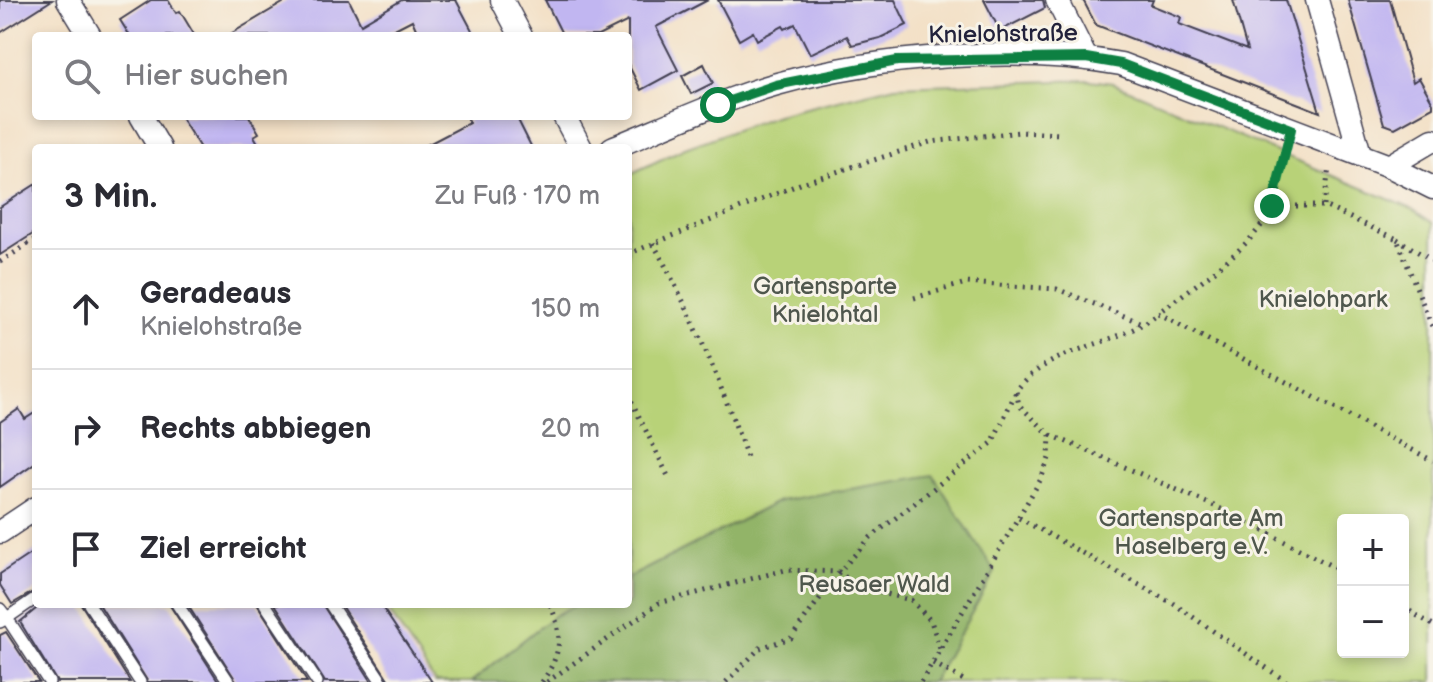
<!DOCTYPE html>
<html lang="de">
<meta charset="utf-8">
<style>
body{margin:0;font-family:"Balsamiq Sans",sans-serif;background:#f2f2f3;color:#2b2b33}
.controls{position:absolute;right:24px;bottom:24px;display:grid;overflow:hidden;border-radius:8px;box-shadow:0 4px 12px #0003}
.controls button{width:72px;height:72px;display:grid;place-items:center;padding:0;border:0;border-bottom:2px solid #e1e1e2;background:#fff;color:#2b2b33;font:40px sans-serif}
.stop{position:absolute;width:24px;height:24px;margin:-18px;border:6px solid #0b8043;border-radius:50%;background:#fff}
.stop.end{background:#0b8043;border-color:#fff;box-shadow:0 2px 8px #0008}
.list{margin:0;padding:0;list-style:none}
h2{display:flex;justify-content:space-between;align-items:center;height:104px;margin:0;padding:0 32px;font-size:34px}
h2 small{font-size:26px;font-weight:400;color:#7c7c81}
.list li{display:grid;grid-template-columns:52px 1fr auto;gap:24px;align-items:center;box-sizing:border-box;height:120px;padding:0 32px;border-top:2px solid #e1e1e2}
.list b{display:block;font-size:30px;white-space:nowrap}
.list p{margin:0;font-size:26px;white-space:nowrap;color:#7c7c81}
.list em{font-size:26px;font-style:normal;color:#7c7c81}
.icon{flex:none;width:44px;height:44px;fill:none;stroke:currentColor;stroke-width:2;stroke-linecap:round;stroke-linejoin:round}
.map{position:relative;flex:none;width:1433px;height:682px;overflow:hidden}
.search{position:absolute;background:#fff;box-shadow:0 4px 12px #0003;left:32px;top:32px;width:600px;height:88px;display:flex;align-items:center;gap:20px;box-sizing:border-box;padding:0 28px;border-radius:8px;color:#7c7c81;font-size:30px}
.panel{position:absolute;background:#fff;box-shadow:0 4px 12px #0003;left:32px;top:144px;width:600px;height:464px;border-radius:8px}
.map>svg:first-child{display:block}
.green{fill:#b8d278;stroke:#6d7a5a;stroke-width:2;fill-rule:evenodd}
.forest{fill:#92b468;stroke:#5a6b52;stroke-width:2}
.building{fill:#c1b6f1}
.lines{fill:none;stroke-linecap:round;stroke-linejoin:round}
.service-casing{stroke:#413e50;stroke-width:14}
.minor-casing{stroke:#413e50;stroke-width:25}
.path{stroke:#413e50;stroke-width:5;stroke-dasharray:2 6;stroke-linecap:butt}
.service{stroke:#fff;stroke-width:11}
.minor{stroke:#fff;stroke-width:22}
.route{stroke:#0b8043;stroke-width:10}
.labels{text-anchor:middle;dominant-baseline:central;stroke-width:6;stroke-linejoin:round;paint-order:stroke}
.street-label{font-size:24px;fill:#22223b;stroke:#f7f3e8}
.park-label{font-size:24px;fill:#4f574d;stroke:#f7f3e8}
</style>
<div class="map">
<svg width="1433" height="682" viewBox="0 0 1433 682">
<rect width="100%" height="100%" fill="#f7f3e8"/>
<filter id="ink" filterUnits="userSpaceOnUse"><feTurbulence type="fractalNoise" baseFrequency=".0125" numOctaves="2"/><feDisplacementMap in="SourceGraphic" scale="16" xChannelSelector="R" yChannelSelector="G"/><feConvolveMatrix kernelMatrix="1 2 1 2 8 2 1 2 1" color-interpolation-filters="sRGB"/></filter>
<filter id="wash" filterUnits="userSpaceOnUse"><feTurbulence type="fractalNoise" baseFrequency=".006" numOctaves="4" result="noise"/><feDisplacementMap in="SourceGraphic" scale="32" xChannelSelector="R" yChannelSelector="G"/><feGaussianBlur stdDeviation="1.8" result="paint"/><feColorMatrix in="noise" values="0 0 0 0 0 0 0 0 0 0 0 0 0 0 0 0 0 1.4 0 .05"/><feComposite in="paint" operator="in"/></filter>
<g filter="url(#wash)">
<rect width="100%" height="100%" fill="#f3e0c6"/>
<g class="green">
<path d="M1090,80L1113,83L1412,209L1433,223V682H932L994,572L779,501L628,578V175L685,148L777,115L895,86ZM1343,520H1403V652H1343Z"/>
<polygon points="384,604 578,604 555,615 471,682 435,682"/>
</g>
<polygon class="forest" points="933,475 995,572 932,682 471,682 555,615 578,604 628,604 628,578 779,501"/>
<g id="blocks">
<g class="building">
<polygon points="0,0 52,0 0,33"/>
<polygon points="151,0 168,0 176,13 180,11 195,36 130,36 120,20"/>
<polygon points="288,0 349,0 361,24 402,0 456,0 475,36 419,36 412,20 381,36 227,36"/>
<polygon points="545,0 708,0 656,27 678,70 641,90 628,64 628,21 598,36 563,36"/>
<polygon points="718,0 895,0 907,25 880,38 852,45 847,36 810,54 795,24 785,29 783,26 757,40 753,32 739,40"/>
<polygon points="984,0 1043,0 1045,8 1000,31"/>
<polygon points="1083,0 1153,0 1151,5 1181,17 1179,24 1247,50 1233,0 1286,0 1320,112 1096,25"/>
<polygon points="1348,0 1390,0 1413,82 1419,78 1433,103 1433,107 1395,128 1384,124"/>
<polygon points="704,64 713,83 691,94 682,76"/>
<polygon points="180,116 249,116 259,133 254,136 261,148 200,148"/>
<polygon points="466,116 516,116 532,148 421,148 469,123"/>
<polygon points="36,184 36,232 0,255 0,207"/>
<polygon points="19,409 25,419 36,412 36,462 0,487 0,422"/>
<polygon points="36,550 36,590 12,604 0,585 0,574"/>
<polygon points="42,604 81,604 130,682 57,682 20,622"/>
<polygon points="99,604 169,604 219,682 148,682"/>
<polygon points="187,604 257,604 307,682 237,682"/>
<polygon points="275,604 322,604 372,682 325,682"/>
<polygon points="340,604 380,604 432,682 390,682"/>
<polygon points="6,632 39,682 0,682 0,635"/>
</g>
</g>
</g>
<g filter="url(#ink)">
<use href="#blocks" fill-opacity="0" stroke="#413e50" stroke-width="2"/>
<g class="lines">
<g class="service-casing">
<g id="service">
<polyline points="89,604 140,682"/>
<polyline points="177,604 229,682"/>
<polyline points="265,604 317,682"/>
<polyline points="330,604 382,682"/>
<polyline points="0,609 7,618 36,598"/>
<polyline points="0,622 7,618 49,682"/>
</g>
</g>
<g class="minor-casing">
<g id="minor">
<polyline points="68,0 90,36"/>
<polyline points="502,0 521,36"/>
<polyline points="1057,0 1086,58"/>
<polyline points="1317,0 1360,154"/>
<polyline points="141,116 160,148"/>
<polyline points="564,116 581,148"/>
<path d="M612,148C666,126 721,100 777,84C878,56 1018,45 1121,64L1389,166L1433,188"/>
<polyline points="1389,166 1433,140"/>
<polyline points="0,532 36,508"/>
</g>
</g>
<g class="path">
<path d="M1285,150C1281,168 1280,189 1273,206C1255,247 1193,286 1158,313L1433,461"/>
<polyline points="1272,206 1324,206 1397,239 1433,329"/>
<polyline points="1324,206 1329,167"/>
<polyline points="1397,239 1433,261"/>
<path d="M653,243C692,313 721,384 748,460"/>
<polyline points="628,254 805,182 930,142 1020,132 1061,134"/>
<polyline points="0,262 36,239"/>
<polyline points="914,298 966,283 1057,289 1144,324"/>
<polyline points="628,394 669,478"/>
<polyline points="1051,435 1228,512 1343,572"/>
<polyline points="1019,518 1174,604 1287,682"/>
<polyline points="1403,607 1433,625"/>
<polyline points="933,663 967,682"/>
<path d="M542,682C561,654 564,636 550,604"/>
<polyline points="547,682 659,603 785,570 839,572 858,587 911,600 931,621 940,649"/>
<polyline points="726,682 760,648 791,638 839,572 871,537 992,443 1016,392"/>
<path d="M921,682L1041,479L1049,458L1050,435L1019,405L1016,391C1051,344 1116,349 1158,313"/>
</g>
<use href="#service" class="service"/>
<use href="#minor" class="minor"/>
</g>
</g>
<g class="lines" filter="url(#ink)">
<polyline class="route" points="718,105 776,85 897,61 1086,58 1121,64 1291,129 1272,206"/>
</g>
<g class="labels">
<g class="street-label">
<text transform="translate(1003 34) rotate(-1)">Knielohstraße</text>
</g>
<g class="park-label">
<text x="825" y="286">Gartensparte<tspan x="825" dy="28">Knielohtal</tspan></text>
<text x="1323" y="299">Knielohpark</text>
<text x="1191" y="518">Gartensparte Am<tspan x="1191" dy="28">Haselberg e.V.</tspan></text>
<text x="874" y="584">Reusaer Wald</text>
</g>
</g>
</svg>
<div class="controls">
<button>+</button>
<button>−</button>
</div>
<div class="stop" style="left:718px;top:105px"></div>
<div class="stop end" style="left:1272px;top:206px"></div>
<div class="search"><svg class="icon" aria-label="search" viewBox="0 0 24 24"><circle cx="10" cy="10" r="6"/><path d="M15 15l6 6"/></svg>Hier suchen</div>
<section class="panel">
<h2>3 Min.<small>Zu Fuß · 170 m</small></h2>
<ul class="list">
<li><svg class="icon" aria-label="ahead" viewBox="0 0 24 24"><path d="M12 20V5M6 11l6-6 6 6"/></svg><div><b>Geradeaus</b><p>Knielohstraße</p></div><em>150 m</em></li>
<li><svg class="icon" aria-label="right" viewBox="0 0 24 24"><path d="M7 20v-9h11M14 6l5 5-5 5"/></svg><div><b>Rechts abbiegen</b></div><em>20 m</em></li>
<li><svg class="icon" aria-label="arrive" viewBox="0 0 24 24"><path d="M6 21V4h12l-3 4 3 4H6"/></svg><div><b>Ziel erreicht</b></div></li>
</ul>
</section>
</div>
